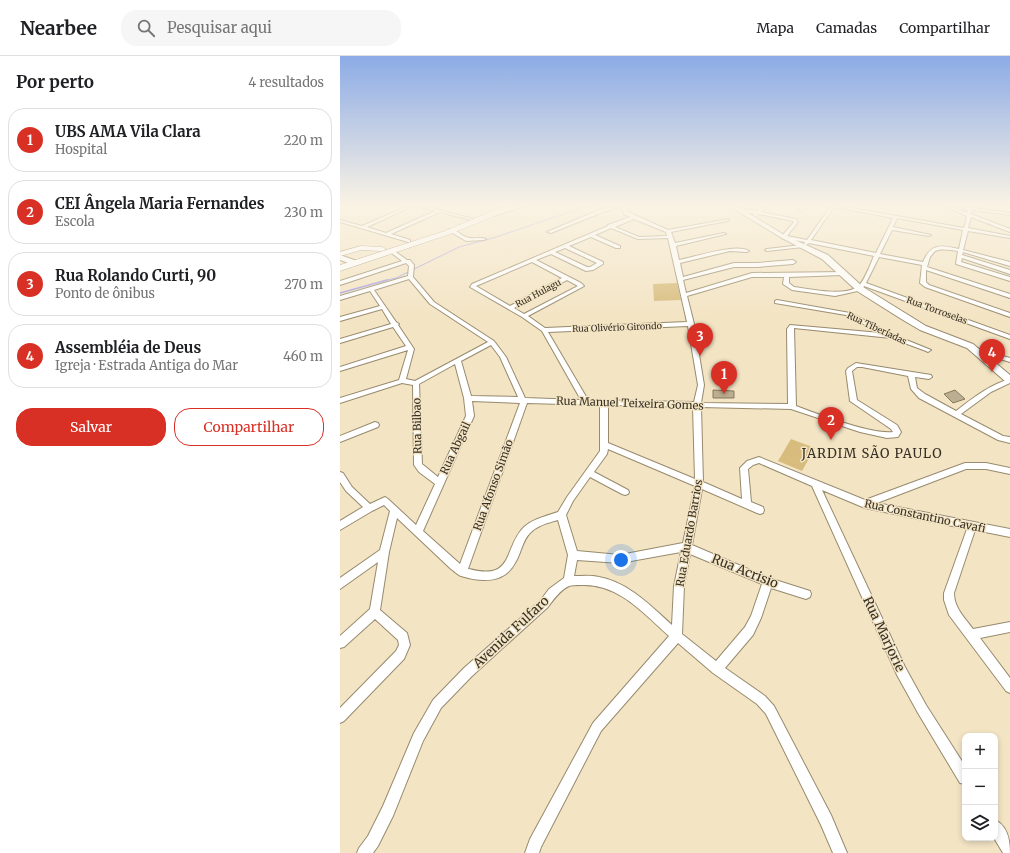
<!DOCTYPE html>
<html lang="pt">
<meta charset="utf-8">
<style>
body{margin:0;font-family:Merriweather,serif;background:#f6f6f6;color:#202124}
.controls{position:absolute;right:12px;bottom:12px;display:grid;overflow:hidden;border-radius:8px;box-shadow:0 2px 6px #0003}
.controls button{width:36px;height:36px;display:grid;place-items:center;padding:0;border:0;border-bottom:1px solid #e0e0e0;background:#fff;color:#202124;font:20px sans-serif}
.you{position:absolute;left:281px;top:504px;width:14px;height:14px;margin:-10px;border:3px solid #fff;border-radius:50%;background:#1a73e8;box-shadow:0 0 0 6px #1a73e833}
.badge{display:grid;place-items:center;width:26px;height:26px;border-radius:50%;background:#d93025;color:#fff;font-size:13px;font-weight:700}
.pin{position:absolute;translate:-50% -33px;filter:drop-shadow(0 1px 2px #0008)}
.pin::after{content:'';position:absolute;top:21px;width:14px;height:12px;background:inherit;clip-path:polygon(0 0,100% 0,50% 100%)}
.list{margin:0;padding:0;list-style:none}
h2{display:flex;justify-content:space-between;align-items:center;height:52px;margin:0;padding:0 16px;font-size:17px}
h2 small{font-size:13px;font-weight:400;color:#757577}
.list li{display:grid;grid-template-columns:26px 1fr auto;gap:12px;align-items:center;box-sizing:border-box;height:64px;margin:0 8px 8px;padding:0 8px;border:1px solid #e0e0e0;border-radius:16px}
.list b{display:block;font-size:15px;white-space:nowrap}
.list p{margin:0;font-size:13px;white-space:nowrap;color:#757577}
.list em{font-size:13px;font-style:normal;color:#757577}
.actions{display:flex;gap:8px;padding:12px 16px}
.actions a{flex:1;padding:9px 0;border:1px solid #d93025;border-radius:16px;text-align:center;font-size:14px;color:#d93025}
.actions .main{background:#d93025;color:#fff}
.icon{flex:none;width:22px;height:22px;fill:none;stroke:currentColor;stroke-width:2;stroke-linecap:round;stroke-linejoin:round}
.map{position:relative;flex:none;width:670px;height:797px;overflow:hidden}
header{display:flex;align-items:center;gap:24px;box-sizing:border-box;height:56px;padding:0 20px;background:#fff;border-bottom:1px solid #e0e0e0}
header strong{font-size:19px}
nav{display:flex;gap:22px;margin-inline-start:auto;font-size:14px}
.search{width:280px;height:36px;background:#f6f6f6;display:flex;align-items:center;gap:10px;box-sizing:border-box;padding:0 14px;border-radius:16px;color:#757577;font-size:15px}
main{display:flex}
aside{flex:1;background:#fff}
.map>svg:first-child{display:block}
.green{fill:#d8bc7d}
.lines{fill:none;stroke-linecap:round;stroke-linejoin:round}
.stream-far1{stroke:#a39ee4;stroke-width:1}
.stream{stroke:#a39ee4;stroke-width:1.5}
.building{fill:#bcae90;stroke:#86795c}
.street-casing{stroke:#978a6d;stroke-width:2}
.secondary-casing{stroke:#978a6d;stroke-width:2}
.primary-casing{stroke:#978a6d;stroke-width:1}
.street{fill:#fff;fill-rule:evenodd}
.secondary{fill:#fff;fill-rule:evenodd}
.primary{fill:#fff;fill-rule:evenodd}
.labels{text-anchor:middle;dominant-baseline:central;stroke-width:3;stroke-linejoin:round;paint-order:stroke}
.far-street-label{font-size:9px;fill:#373125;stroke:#f3e4c4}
.street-label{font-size:11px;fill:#373125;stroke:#f3e4c4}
.quarter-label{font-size:13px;letter-spacing:1px;fill:#373125;stroke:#f3e4c4}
.near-street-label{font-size:13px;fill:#373125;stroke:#f3e4c4}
</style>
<header>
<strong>Nearbee</strong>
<div class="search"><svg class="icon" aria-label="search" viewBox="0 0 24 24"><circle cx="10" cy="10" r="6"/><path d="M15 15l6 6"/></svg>Pesquisar aqui</div>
<nav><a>Mapa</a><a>Camadas</a><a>Compartilhar</a></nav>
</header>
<main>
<aside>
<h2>Por perto<small>4 resultados</small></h2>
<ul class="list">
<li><span class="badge">1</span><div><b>UBS AMA Vila Clara</b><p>Hospital</p></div><em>220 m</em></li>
<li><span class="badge">2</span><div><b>CEI Ângela Maria Fernandes</b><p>Escola</p></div><em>230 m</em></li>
<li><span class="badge">3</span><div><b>Rua Rolando Curti, 90</b><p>Ponto de ônibus</p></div><em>270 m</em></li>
<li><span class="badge">4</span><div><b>Assembléia de Deus</b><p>Igreja · Estrada Antiga do Mar</p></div><em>460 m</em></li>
</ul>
<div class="actions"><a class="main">Salvar</a><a>Compartilhar</a></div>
</aside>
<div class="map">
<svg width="670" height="797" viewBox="0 0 670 797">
<rect width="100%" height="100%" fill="#f3e4c4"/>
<g class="green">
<polygon points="337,227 341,244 314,245 313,228"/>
<polygon points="451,383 475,392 462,415 438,405"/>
</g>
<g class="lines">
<polyline class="stream-far1" points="43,225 56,222 119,191 153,182 248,150"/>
<polyline class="stream" points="0,237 47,224"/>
</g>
<g class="building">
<polygon points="373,334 394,335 394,342 373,342"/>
<polygon points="615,334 625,343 613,347 604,338"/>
</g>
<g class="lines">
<g class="street-casing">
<g id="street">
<polygon points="68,150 73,150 27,171 46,177 95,155 78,150 84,150 133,163 131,164 100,156 51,178 70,184 70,186 68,186 0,166 0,164 22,170"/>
<polygon points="276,150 282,150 263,156 211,177 207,176 259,154"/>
<path d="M283,150H287L286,153L288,156L328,174L389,163V164L387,165L331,176L335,187L384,177L386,178L336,190L339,204C355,201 396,187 409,195L407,196L390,195L340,207L343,221L394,207H417L453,204L456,206L453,208L417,211H394L343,224L346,237L412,217L504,216V218L502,219L449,221V227L454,231C470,233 501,240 516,232C523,229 531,207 534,200L469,187L466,189L464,188L465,186L442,182V180L454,166L453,165L419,158L415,161L413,160L415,158L397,154L396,153L398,152L417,155L422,150H426L421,156L456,163L458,166L447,180L467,184L491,150H500L624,172L627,160L604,150H609L627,157L628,154L623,152L629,151V150H633V152L670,157V159L632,154L631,158L670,173V176L631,161L628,172L670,180V182L628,175L623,194L670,206V210L623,196L622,199L670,214V218L622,202L621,206L670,221V225L616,208L618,195C611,194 602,192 595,195L590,201L587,211L670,238V242L586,214V226L589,229L670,257V261L585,231L580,227L582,209L539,201L526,227L670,279V283L524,230L522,234L495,240L452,234L443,228L444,221H412L347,240L354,268L364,329L361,347L448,348L447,273L450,269L541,277L506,259L435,247V245L437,244L510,257L554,279L591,294L588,296L586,295L551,282L454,272L456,350C477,358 533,379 553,376L551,373L510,345L506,315L508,312L516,307L591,319L592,321L589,323L575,321L577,332L585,338L616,355C633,342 649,329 670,323V327L651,336L621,358L663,380L670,381V387L658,384L579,342L571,333L568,320L522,311H517L512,315L517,344L557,369L561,376L558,381L547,382L520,376L451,353L361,351L363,426L402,443L400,412L407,405L419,401L525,444L625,407H646L670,412V418L646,413H626L537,447L670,473V481L635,474L614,537C614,552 625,562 633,573L670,566V576L640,582L670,622V637L666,635L609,559L604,544V537L627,473L525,452L482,434L565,611L586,649L625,710V728L620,727L578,657L557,619L472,430L419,407L413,409L408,413L411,446L423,451L424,454L423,457L420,458L417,457L362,433L352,489L429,522L470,535L471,538L470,541L466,543L431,532L421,562L413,579L385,612L425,640L434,650L491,759L507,797H493L481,769L426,658L417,648L373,617L338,587L261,675L201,791L199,797H185L190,783L253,667L329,580C303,557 279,528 242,529C238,529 232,529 229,530C220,534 213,544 208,551L132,620L101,652L83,685L53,760L38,790L33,797H17L19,792L28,780L43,750L74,677L93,644L124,612L200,545L209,533L224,522L228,499L218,464C208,467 198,469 190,477C182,485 181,498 175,507C164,528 140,526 121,520C118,519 114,515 111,513L57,462L49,496L40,554L67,577L70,589L64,603L4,665L0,667V652L56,595L59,589L58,584L35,563L4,591L0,592V580L30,553L38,506L0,533V522L40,494L50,455L44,449L32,455L0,474V465L23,451L6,435L0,426V416L3,417L12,431L30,448L45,441L48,443L76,469L95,428L79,416L74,409L73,329L62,327L0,347V342L59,324L68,294L0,315V311L66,290L53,271L0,287V283L51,268L42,253L0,265V261L40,250L30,235L0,244V240L68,220L69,210L66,207L0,229V225L62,205L49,195L53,194L67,204H70L74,209L73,221L94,246L154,285L166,301L185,342L241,344L202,275L182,261L130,231L132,228L268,170V169L290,161L284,158L282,153ZM494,151L553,162L536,197L471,184ZM557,162L623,174L619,193C601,189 591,187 583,206L540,198L552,174L589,180L591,179L553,171ZM294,163L326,176L327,180L299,181L275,171ZM271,172L298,183L328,182L347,266L205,272L188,260L244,230L241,227L196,204L211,198L246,215L253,214L263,208V206L229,190L251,181L276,192H280V190L255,179ZM225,192L257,207L250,211H247L215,196ZM192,206L222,222L170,250L136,230ZM69,223L90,248L148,286L75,325L66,323L74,293L58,269L59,268L56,266L34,234ZM227,224L238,230L184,258L174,252ZM348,270L358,329L354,346L248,344L208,276ZM151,289L160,301L178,341L131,340L121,305ZM115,308L124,342L126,360L98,421L82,408L79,328ZM132,345L180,347L120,508L83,475L134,360ZM187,347L260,349V395L227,441L218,456C206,460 193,463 184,471C163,492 175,525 129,513H128ZM268,349L353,351L355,423L268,387ZM268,393L355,430L343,487L280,499L237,495L226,459L233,445L250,421L282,438L285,439L288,438L289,436L288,434L254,416L267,398ZM341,496L334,530L332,569C311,550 288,526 259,521C251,519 242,520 234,520L237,504L280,507ZM350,498L422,528L411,560L405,571L376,605L342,578L344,530Z"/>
<polygon points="462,150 466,150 462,155 458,155 458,154"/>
<path d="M109,173C117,173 123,182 130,182C136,183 141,181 146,183L144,184L126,185L109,175Z"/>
<polygon points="461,189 463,190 463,191 427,195 425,194 427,193"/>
<polygon points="636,292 670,302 670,306 634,295 633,294"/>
<polygon points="35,366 38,367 39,369 38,371 0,386 0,380"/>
<path d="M655,764C668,770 670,785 670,797H663L654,782H655Z"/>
</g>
</g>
<g class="secondary-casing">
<g id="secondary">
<polygon points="176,150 186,150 153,160 150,158"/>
<polygon points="389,150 396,150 446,180 488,199 523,231 586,270 633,288 670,319 670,327 666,326 627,292 580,274 563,264 517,235 482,203 442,182"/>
<polygon points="0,199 17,205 18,207 14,209 0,204"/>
</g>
</g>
<g class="primary-casing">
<g id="primary">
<polygon points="165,150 173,150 152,161 110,178 0,215 0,209 105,175"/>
<polygon points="21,190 42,191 46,193 42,195 21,194 0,200 0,196"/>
</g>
</g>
<use href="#street" class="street"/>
<use href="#secondary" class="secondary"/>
<use href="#primary" class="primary"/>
</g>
<linearGradient id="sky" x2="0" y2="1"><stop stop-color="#8cabe6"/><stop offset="0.57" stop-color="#faf3e4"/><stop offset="1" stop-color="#faf3e4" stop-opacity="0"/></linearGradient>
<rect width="670" height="261" fill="url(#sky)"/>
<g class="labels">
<g class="far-street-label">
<text transform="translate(198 237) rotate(-28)">Rua Hulagu</text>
<text transform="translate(597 254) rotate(20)">Rua Torroselas</text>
<text transform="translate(277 271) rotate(-2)">Rua Olivério Girondo</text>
<text transform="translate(537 272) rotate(25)">Rua Tiberíadas</text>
</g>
<g class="street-label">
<text transform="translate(290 347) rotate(2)">Rua Manuel Teixeira Gomes</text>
<text transform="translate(77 370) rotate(-91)">Rua Bilbao</text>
<text transform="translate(115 392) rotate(-65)">Rua Abgail</text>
<text transform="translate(153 429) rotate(-70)">Rua Afonso Simão</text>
<text transform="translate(585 460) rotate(12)">Rua Constantino Cavafi</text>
<text transform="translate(349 477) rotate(-80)">Rua Eduardo Barrios</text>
</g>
<g class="quarter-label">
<text x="532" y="397">JARDIM SÃO PAULO</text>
</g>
<g class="near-street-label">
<text transform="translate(405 515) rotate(22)">Rua Acrisio</text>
<text transform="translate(171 576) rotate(-43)">Avenida Fulfaro</text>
<text transform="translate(544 578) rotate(65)">Rua Marjorie</text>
</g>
</g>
</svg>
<div class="controls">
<button>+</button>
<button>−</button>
<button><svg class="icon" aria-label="layers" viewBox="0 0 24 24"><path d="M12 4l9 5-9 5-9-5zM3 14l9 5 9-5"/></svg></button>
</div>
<div class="you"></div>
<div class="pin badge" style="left:384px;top:338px">1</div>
<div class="pin badge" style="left:491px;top:384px">2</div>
<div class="pin badge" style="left:360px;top:300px">3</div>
<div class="pin badge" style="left:652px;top:316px">4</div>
</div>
</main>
